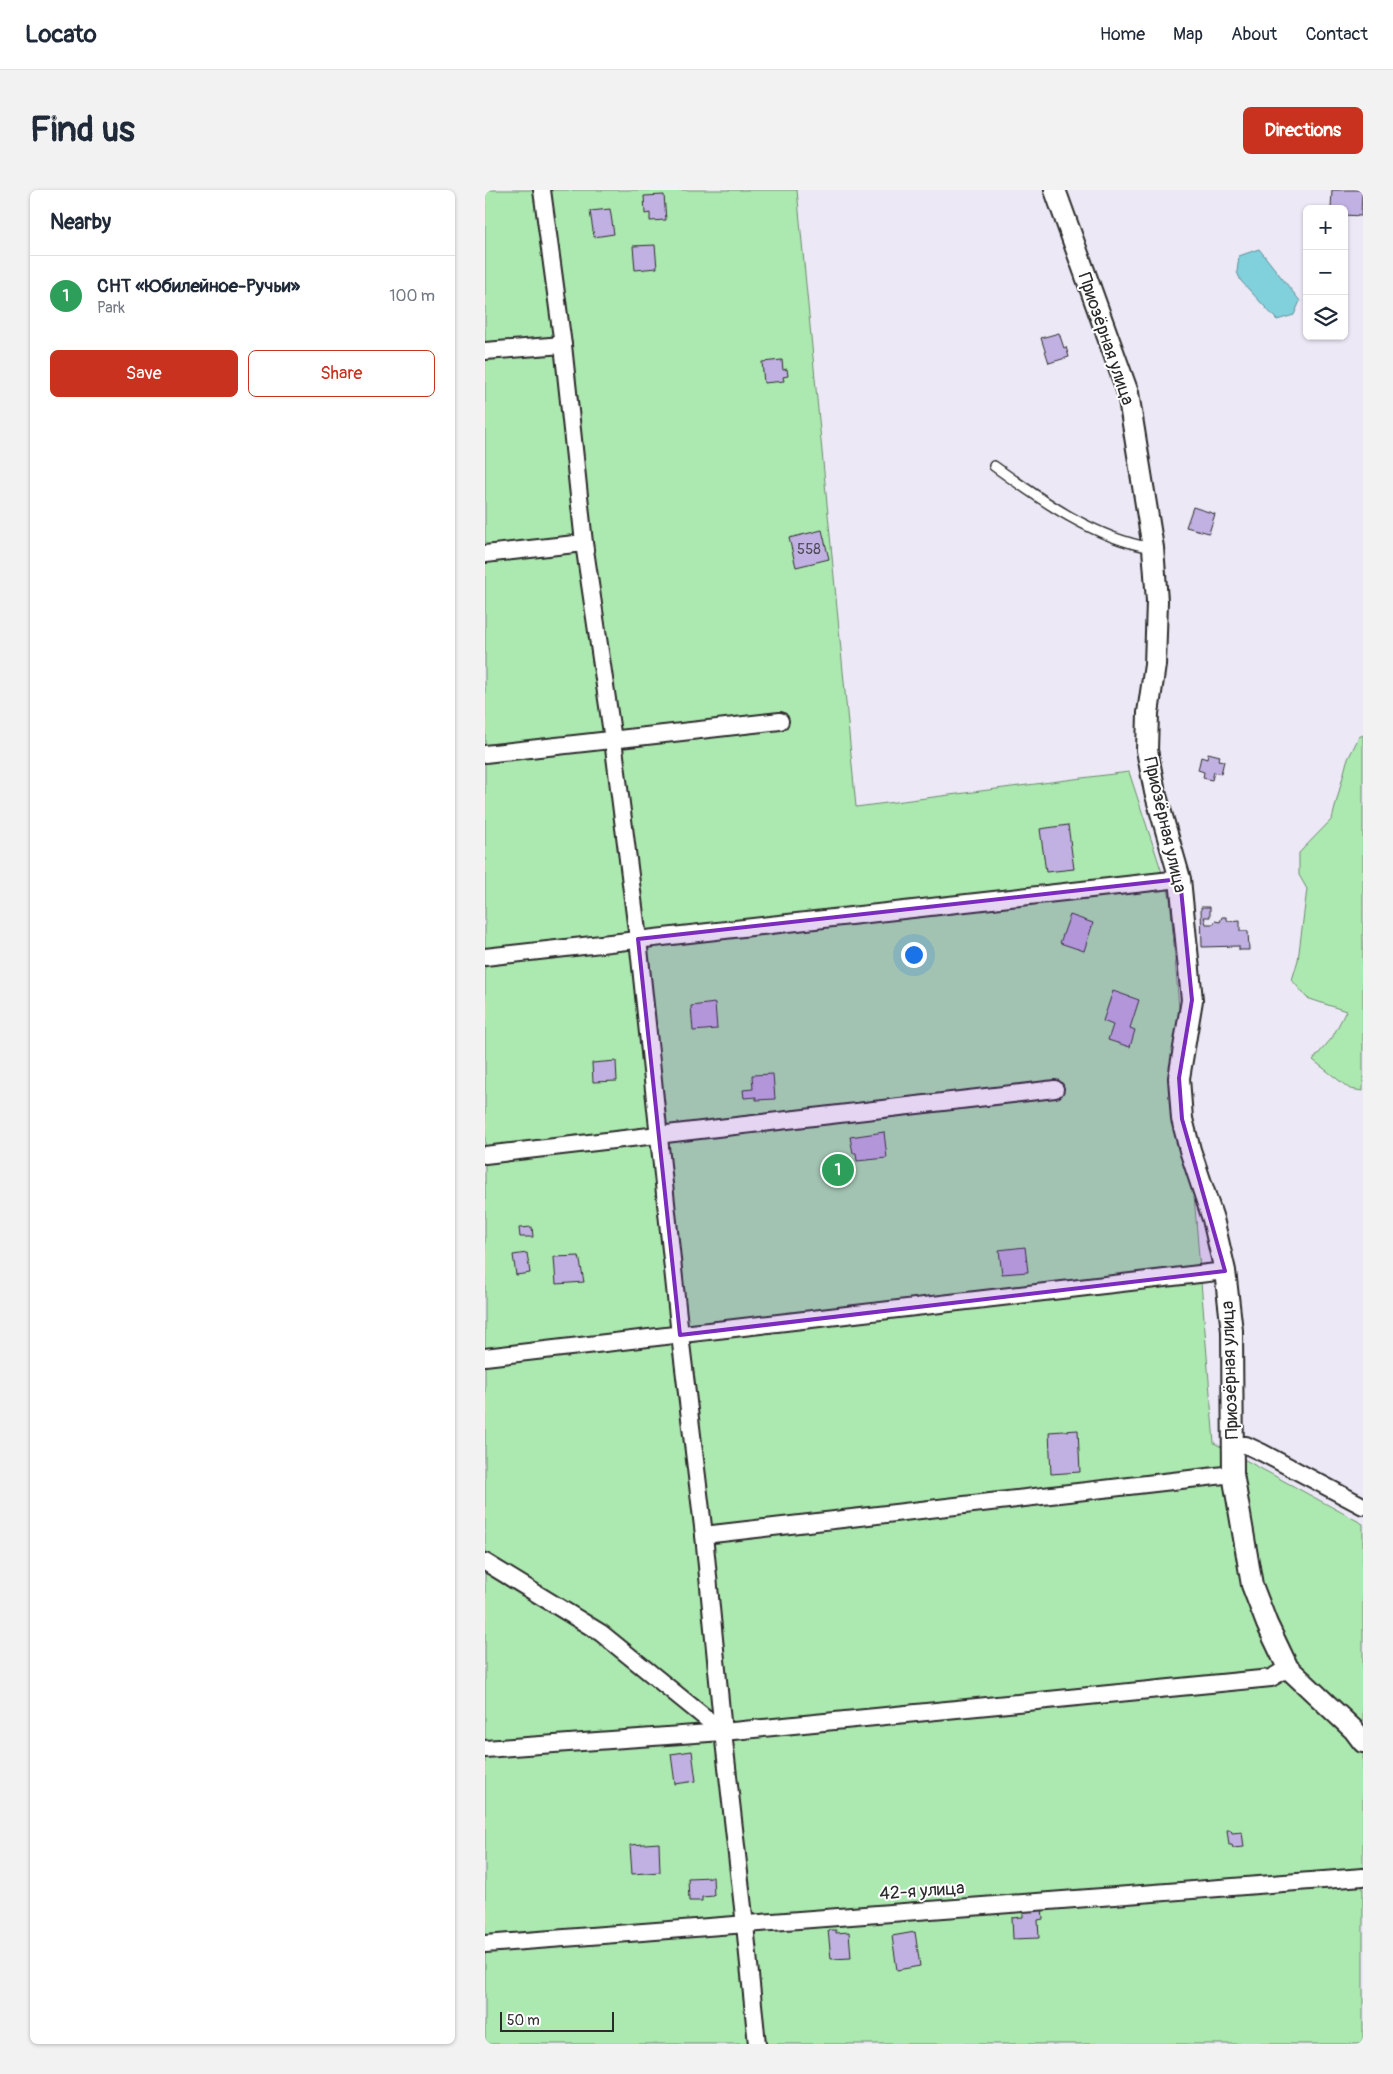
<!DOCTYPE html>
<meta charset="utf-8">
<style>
body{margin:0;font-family:Pangolin,sans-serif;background:#f2f2f3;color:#1f2937}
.controls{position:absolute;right:15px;top:15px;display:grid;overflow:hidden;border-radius:8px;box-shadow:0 1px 4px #0004}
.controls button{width:45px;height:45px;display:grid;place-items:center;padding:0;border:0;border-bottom:1px solid #e0e1e3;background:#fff;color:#1f2937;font:25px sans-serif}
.scale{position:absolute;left:15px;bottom:12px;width:114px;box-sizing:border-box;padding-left:5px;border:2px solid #2b2b2b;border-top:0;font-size:14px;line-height:18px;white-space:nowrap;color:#2b2b2b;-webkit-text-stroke:4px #fff;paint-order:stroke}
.you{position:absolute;left:428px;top:764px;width:18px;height:18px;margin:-12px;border:4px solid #fff;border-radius:50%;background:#1a73e8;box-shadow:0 0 0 8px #1a73e833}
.badge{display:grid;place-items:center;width:32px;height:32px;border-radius:50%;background:#c8321e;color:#fff;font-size:16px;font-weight:700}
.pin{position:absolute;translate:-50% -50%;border:2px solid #fff;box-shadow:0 1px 5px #0006}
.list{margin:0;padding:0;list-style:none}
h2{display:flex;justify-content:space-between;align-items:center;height:65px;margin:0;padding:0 20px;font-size:21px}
h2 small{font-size:16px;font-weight:400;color:#747a83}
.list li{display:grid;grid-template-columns:32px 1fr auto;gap:15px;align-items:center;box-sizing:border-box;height:80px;padding:0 20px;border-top:1px solid #e0e1e3}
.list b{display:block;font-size:19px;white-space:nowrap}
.list p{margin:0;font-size:16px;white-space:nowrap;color:#747a83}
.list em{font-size:16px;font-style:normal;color:#747a83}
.actions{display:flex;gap:10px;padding:15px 20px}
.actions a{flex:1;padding:11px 0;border:1px solid #c8321e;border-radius:8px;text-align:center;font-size:18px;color:#c8321e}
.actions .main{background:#c8321e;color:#fff}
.icon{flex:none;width:28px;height:28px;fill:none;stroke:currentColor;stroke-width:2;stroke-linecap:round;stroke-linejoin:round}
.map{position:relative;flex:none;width:878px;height:1854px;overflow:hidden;border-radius:8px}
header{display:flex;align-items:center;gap:30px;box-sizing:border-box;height:70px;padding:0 25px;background:#fff;border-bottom:1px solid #e0e1e3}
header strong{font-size:24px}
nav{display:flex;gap:28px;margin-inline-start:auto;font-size:18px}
.intro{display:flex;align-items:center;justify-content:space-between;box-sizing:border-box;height:120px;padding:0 30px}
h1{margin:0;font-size:35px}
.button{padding:12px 22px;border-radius:8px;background:#c8321e;color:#fff;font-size:18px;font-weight:700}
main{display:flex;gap:30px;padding:0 30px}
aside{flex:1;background:#fff;border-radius:8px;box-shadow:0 1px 4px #0004}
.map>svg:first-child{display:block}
.green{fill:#ace9b0;stroke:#6c8a6e}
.water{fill:#81d1dd;stroke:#5f8f96}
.building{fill:#c1b1e2;stroke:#2b2b2b}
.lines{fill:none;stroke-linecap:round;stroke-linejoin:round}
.service-casing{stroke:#2b2b2b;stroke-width:12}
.minor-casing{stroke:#2b2b2b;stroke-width:20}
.tertiary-casing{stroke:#2b2b2b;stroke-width:24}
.service{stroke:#fff;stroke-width:9}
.minor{stroke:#fff;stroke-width:16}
.tertiary{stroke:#fff;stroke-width:20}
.marked{fill:#7b2cbf;fill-opacity:0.2;stroke:#7b2cbf;stroke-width:4;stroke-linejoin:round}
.labels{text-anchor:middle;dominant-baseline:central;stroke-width:4;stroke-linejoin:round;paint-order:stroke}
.number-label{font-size:15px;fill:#504c59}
.street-label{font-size:18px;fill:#2b2b2b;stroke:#fff}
</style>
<header>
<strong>Locato</strong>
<nav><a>Home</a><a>Map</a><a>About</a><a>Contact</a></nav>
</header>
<div class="intro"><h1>Find us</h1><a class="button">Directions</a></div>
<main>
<aside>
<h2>Nearby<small></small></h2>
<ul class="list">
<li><span class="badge" style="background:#2e9e5b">1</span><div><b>СНТ «Юбилейное-Ручьи»</b><p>Park</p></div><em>100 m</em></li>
</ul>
<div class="actions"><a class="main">Save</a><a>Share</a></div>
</aside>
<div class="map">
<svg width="878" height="1854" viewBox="0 0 878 1854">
<rect width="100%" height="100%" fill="#ece8f6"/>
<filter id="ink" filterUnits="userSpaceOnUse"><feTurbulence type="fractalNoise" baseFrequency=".02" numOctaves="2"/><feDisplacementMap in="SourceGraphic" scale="10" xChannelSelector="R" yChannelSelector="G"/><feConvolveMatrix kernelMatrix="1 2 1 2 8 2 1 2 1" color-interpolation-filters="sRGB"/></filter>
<g filter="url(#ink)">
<g class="green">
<polygon points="0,0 312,0 371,617 644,582 685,707 729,1253 878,1334 878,1854 0,1854"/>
<polygon points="878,545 878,901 865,899 828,870 847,848 861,821 822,808 807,790 813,770 822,699 814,685 814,663 847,629 862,571 874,547"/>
</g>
<polygon class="water" points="774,59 815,111 809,125 792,130 756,91 752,82 754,66"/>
<g class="building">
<polygon points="847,0 877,0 876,26 859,25 859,19 846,19"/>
<polygon points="179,5 181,30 165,31 165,23 160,24 159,6"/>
<polygon points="125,19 129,44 109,47 105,21"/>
<polygon points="170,55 172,78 150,80 148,56"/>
<polygon points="574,143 579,158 581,157 584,167 564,173 556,148"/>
<polygon points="297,170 298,180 302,179 303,186 298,187 299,191 279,193 277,172"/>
<polygon points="708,317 730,324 724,343 701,337"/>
<polygon points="337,340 344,369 311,377 304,348"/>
<polygon points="723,563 735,566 733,570 739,571 736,584 729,582 727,590 718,588 719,582 713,580 716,567 722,569"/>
<polygon points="583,635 589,679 561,682 555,639"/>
<polygon points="716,717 725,717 725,727 719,727 721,734 729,734 730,731 735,732 737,727 741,727 743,731 755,730 755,741 763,741 764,760 754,760 754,756 717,757"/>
<polygon points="585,725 608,733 599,761 575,753"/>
<polygon points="628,801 654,810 645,838 650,840 645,857 623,850 628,835 618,831"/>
<polygon points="230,813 232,839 208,841 206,816"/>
<polygon points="131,871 132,891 108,892 107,873"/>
<polygon points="288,884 290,909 271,910 271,907 259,908 258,900 268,899 267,885"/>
<polygon points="399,942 402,968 372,971 371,963 368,963 365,947"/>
<polygon points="47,1037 48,1047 35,1047 34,1038"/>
<polygon points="540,1057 543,1082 517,1084 514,1060"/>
<polygon points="42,1063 45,1083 31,1085 28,1065"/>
<polygon points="94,1066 99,1092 71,1094 69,1067"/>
<polygon points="593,1240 595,1282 566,1284 564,1242"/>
<polygon points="207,1561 211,1591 190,1594 186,1564"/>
<polygon points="742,1640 746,1640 747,1643 757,1642 759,1657 748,1658 747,1655 744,1655"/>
<polygon points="174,1653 175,1682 147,1684 145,1655"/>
<polygon points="228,1687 229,1706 217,1707 217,1711 204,1711 203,1688"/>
<polygon points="557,1718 558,1729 553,1730 554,1748 528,1749 527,1728 538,1727 538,1719"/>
<polygon points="343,1740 351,1740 351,1743 364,1742 366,1768 346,1769"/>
<polygon points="430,1742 435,1776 412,1780 407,1746"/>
</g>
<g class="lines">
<g class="service-casing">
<path id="service" d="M509,276C556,310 610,349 668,358"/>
</g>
<g class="minor-casing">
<g id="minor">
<polyline points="57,0 78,155 99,353 128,550 153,749 195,1145 219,1345 238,1542 260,1735 272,1854"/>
<polyline points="0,161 78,155"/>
<polyline points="0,364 99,353"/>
<polyline points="0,564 295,531"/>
<polyline points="0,767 695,689"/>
<polyline points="0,965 570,899"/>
<polyline points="0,1167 740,1081"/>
<polyline points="748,1255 761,1255 778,1263 878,1316"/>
<polyline points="219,1345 748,1284"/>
<polyline points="0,1372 116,1443 238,1542"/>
<polyline points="0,1559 238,1542 786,1488 803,1478"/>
<polyline points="0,1754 878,1687"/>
</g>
</g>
<g class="tertiary-casing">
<polyline id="tertiary" points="570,0 643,203 668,358 672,411 670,475 663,523 662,560 670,602 695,689 707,810 694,888 697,929 705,960 728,1029 740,1081 747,1141 748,1284 767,1395 782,1434 803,1478 869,1540 878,1552"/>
</g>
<use href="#service" class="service"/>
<use href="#minor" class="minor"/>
<use href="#tertiary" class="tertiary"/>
</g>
</g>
<path class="marked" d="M695,689L707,810L694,888L697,929L740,1081L195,1145L153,749Z"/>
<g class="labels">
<g class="number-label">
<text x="324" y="359">558</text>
</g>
<g class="street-label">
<text transform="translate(621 149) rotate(71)">Приозёрная улица</text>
<text transform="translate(680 635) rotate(77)">Приозёрная улица</text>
<text transform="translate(745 1180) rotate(-92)">Приозёрная улица</text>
<text transform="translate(437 1701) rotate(-4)">42-я улица</text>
</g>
</g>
</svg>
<div class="controls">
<button>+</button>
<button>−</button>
<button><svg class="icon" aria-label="layers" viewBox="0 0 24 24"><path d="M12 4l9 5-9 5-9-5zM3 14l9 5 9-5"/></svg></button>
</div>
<div class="scale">50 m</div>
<div class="you"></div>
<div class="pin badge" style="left:353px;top:980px;background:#2e9e5b">1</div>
</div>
</main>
